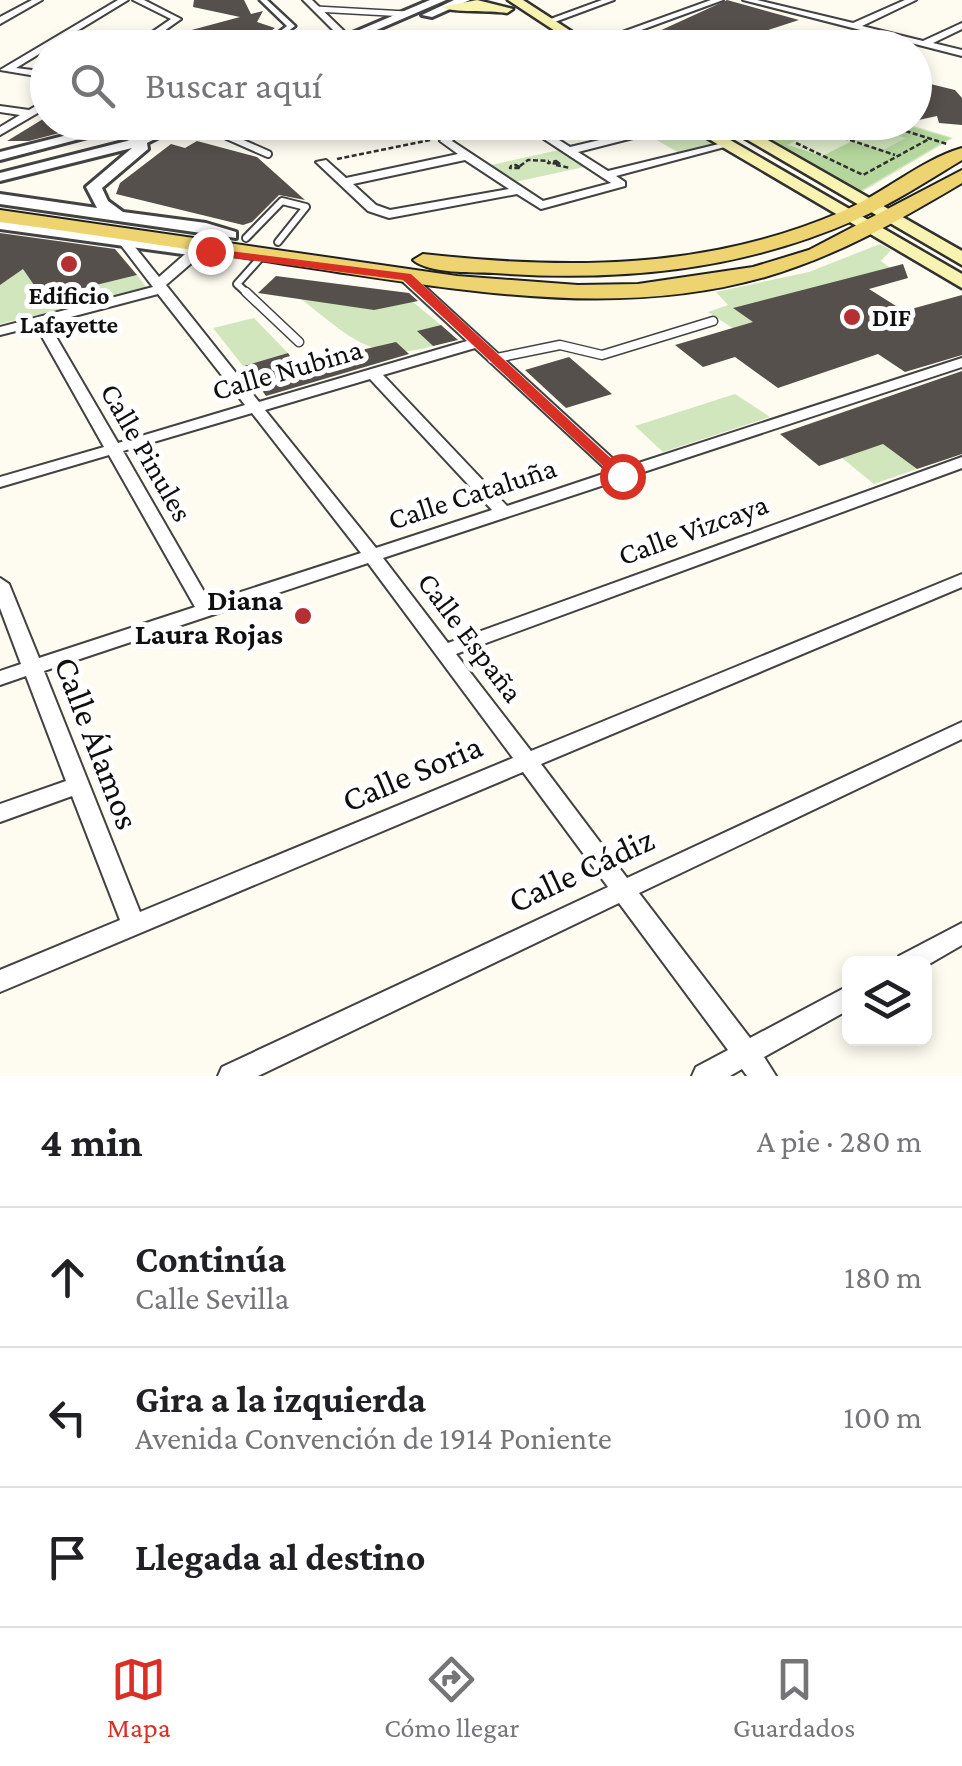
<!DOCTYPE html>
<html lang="es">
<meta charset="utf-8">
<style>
body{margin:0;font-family:"Crimson Pro",serif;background:#f6f6f6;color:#202124}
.controls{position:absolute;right:30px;bottom:30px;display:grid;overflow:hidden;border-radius:15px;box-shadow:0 5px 15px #0003}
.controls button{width:90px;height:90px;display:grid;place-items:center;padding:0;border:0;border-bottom:2px solid #e0e0e0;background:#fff;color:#202124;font:50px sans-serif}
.stop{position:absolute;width:30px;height:30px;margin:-22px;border:8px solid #d93025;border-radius:50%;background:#fff}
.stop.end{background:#d93025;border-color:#fff;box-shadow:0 2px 10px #0008}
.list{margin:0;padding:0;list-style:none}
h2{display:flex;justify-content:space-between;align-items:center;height:130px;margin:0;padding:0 40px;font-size:42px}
h2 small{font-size:32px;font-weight:400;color:#757577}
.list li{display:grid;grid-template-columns:65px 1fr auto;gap:30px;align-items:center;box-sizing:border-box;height:140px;padding:0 40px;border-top:2px solid #e0e0e0}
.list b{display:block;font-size:38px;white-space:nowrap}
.list p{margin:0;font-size:32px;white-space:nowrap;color:#757577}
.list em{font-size:32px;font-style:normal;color:#757577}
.icon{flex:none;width:55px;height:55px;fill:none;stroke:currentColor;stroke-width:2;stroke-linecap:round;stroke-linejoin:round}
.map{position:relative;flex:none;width:962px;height:1076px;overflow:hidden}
.search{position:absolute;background:#fff;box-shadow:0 5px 15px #0003;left:30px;right:30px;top:30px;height:110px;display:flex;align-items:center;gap:25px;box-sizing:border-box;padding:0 35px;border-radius:55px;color:#757577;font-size:38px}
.sheet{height:550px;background:#fff}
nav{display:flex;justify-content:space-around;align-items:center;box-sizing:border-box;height:140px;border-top:2px solid #e0e0e0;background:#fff;font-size:28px;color:#757577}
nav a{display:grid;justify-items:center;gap:5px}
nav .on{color:#d93025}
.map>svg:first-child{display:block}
.green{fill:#d1e6bd}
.forest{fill:#b5d69d}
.pitch{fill:#e2eece}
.building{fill:#56504c}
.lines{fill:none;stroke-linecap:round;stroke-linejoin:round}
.service-far2-casing{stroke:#424242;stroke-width:8}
.service-far1-casing{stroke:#424242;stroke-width:10}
.service-casing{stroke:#424242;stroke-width:11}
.pedestrian-casing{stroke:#424242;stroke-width:5}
.minor-casing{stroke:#424242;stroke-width:4}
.tertiary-casing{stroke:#424242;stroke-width:6}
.secondary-casing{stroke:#313131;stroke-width:5}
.primary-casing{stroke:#202020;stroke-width:4}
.path{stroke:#313131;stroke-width:2.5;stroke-dasharray:5 2.5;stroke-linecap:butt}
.service-far2{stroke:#fff;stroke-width:5}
.service-far1{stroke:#fff;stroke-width:6}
.service{stroke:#fff;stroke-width:8}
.pedestrian{fill:#fff;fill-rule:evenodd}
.minor{fill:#fff;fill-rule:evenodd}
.tertiary{fill:#fff;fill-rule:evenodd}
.secondary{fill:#f9f3b1;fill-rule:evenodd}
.primary{fill:#eed471;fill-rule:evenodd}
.route{fill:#d93025}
.poi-dot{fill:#b53032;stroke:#fff;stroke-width:4}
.labels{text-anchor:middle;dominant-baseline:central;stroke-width:10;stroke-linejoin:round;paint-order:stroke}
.far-poi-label{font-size:25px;font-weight:bold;fill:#0f0f0f;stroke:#fff}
.street-label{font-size:30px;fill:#0f0f0f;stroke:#fff}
.poi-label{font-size:30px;font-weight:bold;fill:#0f0f0f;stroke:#fff;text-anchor:end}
.near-street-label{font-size:35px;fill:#0f0f0f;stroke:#fff}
</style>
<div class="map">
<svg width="962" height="1076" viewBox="0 0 962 1076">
<rect width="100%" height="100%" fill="#fefcf1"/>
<g class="green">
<polygon points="901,122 953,138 858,194 749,132 769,123"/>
<polygon points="684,127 714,145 679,153 648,135"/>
<polygon points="559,150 584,167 515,182 491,165"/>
<polygon points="880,244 891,250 881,261 905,279 735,308 803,357 763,348 708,312 728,305 716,292 809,272"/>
<polygon points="25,266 43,298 137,275 147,288 0,324 0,284"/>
<path d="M301,299L413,302L441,325L418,331L433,346C371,364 348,335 301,299Z"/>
<polygon points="254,318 288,353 243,366 213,328"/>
<polygon points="735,394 770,417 663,452 635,426"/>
<polygon points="883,444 917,469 874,484 842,458"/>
</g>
<polygon class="forest" points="805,123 821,127 787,145 822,156 851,142 883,150 906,138 853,123 898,123 950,138 858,192 755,134"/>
<polygon class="pitch" points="824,128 857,138 822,156 789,145"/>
<g class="building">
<polygon points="194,0 244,0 251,14 263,11 257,22 275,28 247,48 181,48 184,32 240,17 193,7"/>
<polygon points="727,0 799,20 762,32 785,38 760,48 723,43 711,48 622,48"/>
<polygon points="914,80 955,90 962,98 962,125 939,123 937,116 914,121"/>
<polygon points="48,116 48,122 90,125 29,141 7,141"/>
<polygon points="197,141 257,157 305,200 279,195 252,222 243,225 116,194 120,183 171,144 185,148"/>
<polygon points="0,233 115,249 137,275 43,298 23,269 0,285"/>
<polygon points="903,264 908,278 869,289 904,311 962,295 962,355 905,372 878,354 778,388 735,357 703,367 675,345 753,322 733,308"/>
<polygon points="276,276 409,293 418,301 374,310 258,293"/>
<polygon points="441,325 458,340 433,346 417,331"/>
<polygon points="396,342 409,354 266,396 244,366 288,353 296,365"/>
<polygon points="569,357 612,394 566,408 525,370"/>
<polygon points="962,371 962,454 917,469 883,444 819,466 780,434"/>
</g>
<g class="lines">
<g class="service-far2-casing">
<g id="service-far2">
<polyline points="316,9 406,14"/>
<polyline points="195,122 217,132"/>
</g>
</g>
<g class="service-far1-casing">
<g id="service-far1">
<polyline points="211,129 268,154"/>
<polyline points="246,238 282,201 306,207 278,242"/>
<polyline points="249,295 237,284 263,255"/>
</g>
</g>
<g class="service-casing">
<g id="service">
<polyline points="246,292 299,342"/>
<polyline points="492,359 560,345 602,355 713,321"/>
</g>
</g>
<g class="pedestrian-casing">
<polygon id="pedestrian" points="260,0 267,0 295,26 266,48 258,48 287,26"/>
</g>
<g class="minor-casing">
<g id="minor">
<polygon points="32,0 42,0 0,24 0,17"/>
<polygon points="118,0 128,0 16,68 48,72 48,78 0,70"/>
<polygon points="133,0 144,0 181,19 140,48 129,48 171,19"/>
<polygon points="303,0 312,0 345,32 372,41 367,44 339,36"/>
<polygon points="602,0 614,0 552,23 545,21"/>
<polygon points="711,0 723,0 592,48 578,48"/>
<polygon points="743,0 757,0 853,23 905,0 916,0 862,26 923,41 962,23 962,29 933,43 962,50 962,56"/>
<polygon points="48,99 48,107 0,135 0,127 20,115 0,112 0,106 29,110"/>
<path d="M491,122H513L456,136L452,141L543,201L611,183L518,122H531L570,147L675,122L692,123L578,152L608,171L727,142L732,145L616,176L625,182V186L541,209L517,194L389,218L368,211L316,162L326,160L346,178L458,154L440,141L448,132ZM465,160L509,189L390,210L376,205L353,184Z"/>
<path d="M123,236L127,237L159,277L192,248H202V254L166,285L259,402L467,341L401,280V274H411L623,468L962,358V367L383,558L448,643L962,457V468L456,654L531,751L962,574V587L541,764L627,878L962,722V739L639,893L750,1038L850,985V1009L764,1057L776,1076H747L742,1069L730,1076H692L696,1067L728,1050L619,903L258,1076H218L222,1067L608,887L523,772L0,992V970L120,920L72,796L0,822V804L66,781L26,676L0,685V671L21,664L0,608V578L9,584L39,658L195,607L109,455L0,487V477L104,447L36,326L0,335V327L153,287L117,240ZM158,294L245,405L118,443L48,323ZM475,348L609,472L507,506L383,375ZM370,379L492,510L376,548L265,410ZM252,413L361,553L210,602L123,451ZM368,563L513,758L140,912L44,671Z"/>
<polygon points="962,923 962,945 924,967 924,964 896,964 899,956"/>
</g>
</g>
<g class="tertiary-casing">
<g id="tertiary">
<polygon points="430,0 446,0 335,48 317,48"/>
<polygon points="454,0 470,0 432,17 422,15"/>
<polygon points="119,122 144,122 0,160 0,152"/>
<polygon points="169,122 188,122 147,143 148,149 102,188 108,201 123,212 206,223 236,232 236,238 0,204 0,194 97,208 86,187 132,148 0,181 0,173 127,141"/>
<polygon points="0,219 197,246 227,245 235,250 227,255 197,256 0,229"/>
</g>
</g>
<g class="secondary-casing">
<g id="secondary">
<path d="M477,0L513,9L507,13C489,10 453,13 441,7Z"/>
<polygon points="508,0 523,0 597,48 581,48"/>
<polygon points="680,122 699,122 962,274 962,288"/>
<polygon points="717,122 736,122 962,251 962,265"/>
</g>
</g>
<g class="primary-casing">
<g id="primary">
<path d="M962,148V160C927,181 892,204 855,220C740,271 618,282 494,273C473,272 429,274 413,260L423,254C566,270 707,270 841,212C882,195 920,160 962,148Z"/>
<path d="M962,170V183C898,221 837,256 765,277C626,317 477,293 337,272C225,255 113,237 0,222V210L457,276L578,285L638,284L753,267L809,250Z"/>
</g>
</g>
<g class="path">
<polyline points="815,122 808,126 895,155"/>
<polyline points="877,122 947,144"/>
<polyline points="834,135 859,122"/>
<polyline points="787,138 808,126"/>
<polyline points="796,143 863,175 929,139"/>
<polyline points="337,159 430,140"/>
<polygon points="556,161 560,164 548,163"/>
<polygon points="516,165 521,168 510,168 511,166"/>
<polyline points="556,165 570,168"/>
<polyline points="520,166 528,160 549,161"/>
</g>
<use href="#service-far2" class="service-far2"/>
<use href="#service-far1" class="service-far1"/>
<use href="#service" class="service"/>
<use href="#pedestrian" class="pedestrian"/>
<use href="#minor" class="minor"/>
<use href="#tertiary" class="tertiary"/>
<use href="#secondary" class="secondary"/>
<use href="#primary" class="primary"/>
</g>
<polygon class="route" points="206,248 411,274 630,476 617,479 403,280 210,255"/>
<g class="poi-dot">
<circle cx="69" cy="264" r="10"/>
<circle cx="852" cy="317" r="10"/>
<circle cx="303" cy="616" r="10"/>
</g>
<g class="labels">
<g class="far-poi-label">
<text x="69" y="295">Edificio<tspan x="69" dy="29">Lafayette</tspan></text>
<text x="872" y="317" text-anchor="start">DIF</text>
</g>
<g class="street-label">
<text transform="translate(287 369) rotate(-16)">Calle Nubina</text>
<text transform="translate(147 452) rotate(60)">Calle Pinules</text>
<text transform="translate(472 493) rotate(-18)">Calle Cataluña</text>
<text transform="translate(693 529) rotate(-20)">Calle Vizcaya</text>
<text transform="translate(471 637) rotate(53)">Calle España</text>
</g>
<g class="poi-label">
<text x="283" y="599">Diana<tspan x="283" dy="34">Laura Rojas</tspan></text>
</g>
<g class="near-street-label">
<text transform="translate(97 743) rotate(69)">Calle Álamos</text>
<text transform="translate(412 773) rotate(-23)">Calle Soria</text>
<text transform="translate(581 870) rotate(-25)">Calle Cádiz</text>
</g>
</g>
</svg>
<div class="controls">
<button><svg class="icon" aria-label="layers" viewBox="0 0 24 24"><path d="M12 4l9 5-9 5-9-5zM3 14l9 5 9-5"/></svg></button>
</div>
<div class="stop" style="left:622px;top:476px"></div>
<div class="stop end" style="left:210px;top:251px"></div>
<div class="search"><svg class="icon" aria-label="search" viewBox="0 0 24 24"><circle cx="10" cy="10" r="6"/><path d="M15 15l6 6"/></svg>Buscar aquí</div>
</div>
<section class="sheet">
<h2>4 min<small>A pie · 280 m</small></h2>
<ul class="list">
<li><svg class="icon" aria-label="ahead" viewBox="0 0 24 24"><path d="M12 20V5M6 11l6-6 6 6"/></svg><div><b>Continúa</b><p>Calle Sevilla</p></div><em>180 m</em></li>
<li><svg class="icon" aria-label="left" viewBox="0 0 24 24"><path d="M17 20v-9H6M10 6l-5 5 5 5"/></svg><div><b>Gira a la izquierda</b><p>Avenida Convención de 1914 Poniente</p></div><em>100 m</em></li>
<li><svg class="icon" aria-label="arrive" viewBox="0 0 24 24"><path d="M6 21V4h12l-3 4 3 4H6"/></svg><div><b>Llegada al destino</b></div></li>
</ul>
</section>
<nav>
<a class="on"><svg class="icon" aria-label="map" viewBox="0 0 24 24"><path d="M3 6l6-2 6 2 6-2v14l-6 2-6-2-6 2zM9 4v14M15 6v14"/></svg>Mapa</a>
<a><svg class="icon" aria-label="directions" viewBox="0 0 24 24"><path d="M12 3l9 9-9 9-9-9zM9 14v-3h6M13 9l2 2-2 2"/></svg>Cómo llegar</a>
<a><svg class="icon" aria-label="saved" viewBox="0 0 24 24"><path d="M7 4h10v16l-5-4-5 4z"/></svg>Guardados</a>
</nav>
